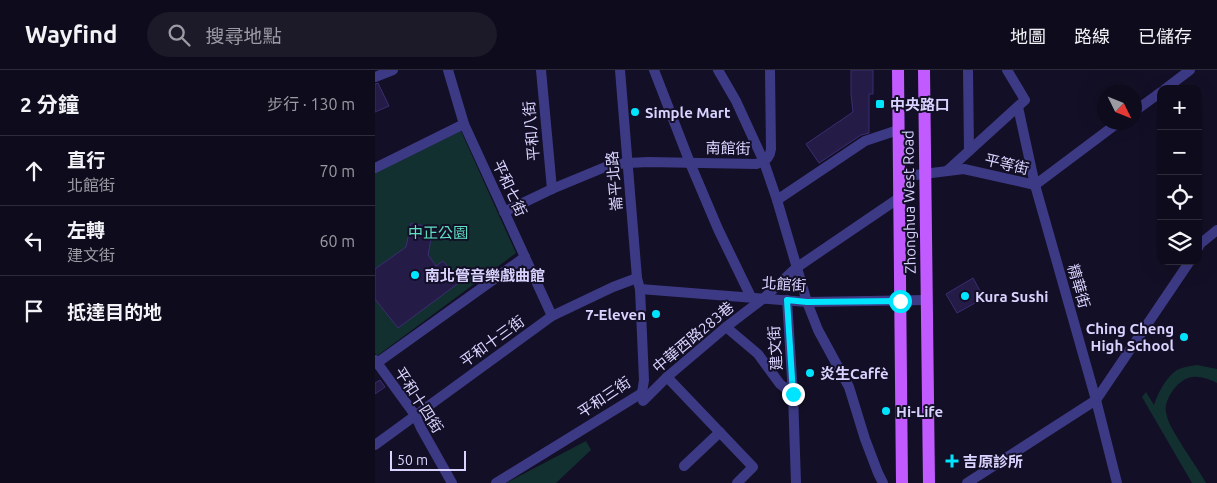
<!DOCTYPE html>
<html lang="zh-TW">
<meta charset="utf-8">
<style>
body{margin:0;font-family:Ubuntu,"Noto Sans TC",sans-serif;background:#1c1929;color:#f1f3f6}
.controls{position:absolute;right:15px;top:15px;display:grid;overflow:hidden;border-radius:10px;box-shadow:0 5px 20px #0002}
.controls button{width:45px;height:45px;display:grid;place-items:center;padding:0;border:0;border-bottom:1px solid #2e2b3b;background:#0e0b1c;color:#f1f3f6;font:25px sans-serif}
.compass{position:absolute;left:722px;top:15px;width:45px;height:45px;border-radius:50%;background:#0e0b1c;box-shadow:0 5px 20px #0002;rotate:133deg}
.scale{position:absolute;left:15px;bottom:12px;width:76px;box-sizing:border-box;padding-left:5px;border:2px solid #d9d4ff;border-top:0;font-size:14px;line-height:18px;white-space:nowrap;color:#d9d4ff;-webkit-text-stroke:4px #130f26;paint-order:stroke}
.stop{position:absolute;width:15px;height:15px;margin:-11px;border:4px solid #00e5ff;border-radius:50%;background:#fff}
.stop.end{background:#00e5ff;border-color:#fff;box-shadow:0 1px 5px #0008}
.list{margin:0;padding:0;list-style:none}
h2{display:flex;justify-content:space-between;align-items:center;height:65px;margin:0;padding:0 20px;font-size:21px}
h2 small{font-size:16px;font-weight:400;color:#9b9ba3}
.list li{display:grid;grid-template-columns:32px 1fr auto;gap:15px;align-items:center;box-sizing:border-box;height:70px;padding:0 20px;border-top:1px solid #2e2b3b}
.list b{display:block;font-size:19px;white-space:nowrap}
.list p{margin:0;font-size:16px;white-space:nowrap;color:#9b9ba3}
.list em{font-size:16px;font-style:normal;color:#9b9ba3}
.icon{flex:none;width:28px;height:28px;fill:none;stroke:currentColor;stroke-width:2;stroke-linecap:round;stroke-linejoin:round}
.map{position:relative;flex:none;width:842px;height:413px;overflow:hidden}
header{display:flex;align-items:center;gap:30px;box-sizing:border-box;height:70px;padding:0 25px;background:#0e0b1c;border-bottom:1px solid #2e2b3b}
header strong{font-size:24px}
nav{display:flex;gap:28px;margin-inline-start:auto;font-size:18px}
.search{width:350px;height:45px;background:#1c1929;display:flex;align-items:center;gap:12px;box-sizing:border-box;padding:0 18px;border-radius:28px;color:#9b9ba3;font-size:19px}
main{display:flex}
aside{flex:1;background:#0e0b1c}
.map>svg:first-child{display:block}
.green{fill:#12302f}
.building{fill:#241b47;stroke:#3b2d73}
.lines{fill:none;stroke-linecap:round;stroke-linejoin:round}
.minor{stroke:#3d3a85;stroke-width:10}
.major{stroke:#c25bff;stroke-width:12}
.route{stroke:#00e5ff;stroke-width:6}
.poi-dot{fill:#00e5ff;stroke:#130f26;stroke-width:2}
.labels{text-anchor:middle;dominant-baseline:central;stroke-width:4;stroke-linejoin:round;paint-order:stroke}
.poi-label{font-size:15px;font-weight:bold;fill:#d9d4ff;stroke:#130f26;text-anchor:start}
.street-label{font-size:15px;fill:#d9d4ff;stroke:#130f26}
.park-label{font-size:15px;fill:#5fe0c0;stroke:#130f26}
</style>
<header>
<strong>Wayfind</strong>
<div class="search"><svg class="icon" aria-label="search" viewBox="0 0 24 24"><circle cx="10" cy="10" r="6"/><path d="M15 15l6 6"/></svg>搜尋地點</div>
<nav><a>地圖</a><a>路線</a><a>已儲存</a></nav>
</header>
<main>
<aside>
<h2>2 分鐘<small>步行 · 130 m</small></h2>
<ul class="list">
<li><svg class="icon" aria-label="ahead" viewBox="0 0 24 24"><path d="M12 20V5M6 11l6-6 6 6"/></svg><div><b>直行</b><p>北館街</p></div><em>70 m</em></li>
<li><svg class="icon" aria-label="left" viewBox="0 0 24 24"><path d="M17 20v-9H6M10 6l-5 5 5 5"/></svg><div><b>左轉</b><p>建文街</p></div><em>60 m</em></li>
<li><svg class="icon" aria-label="arrive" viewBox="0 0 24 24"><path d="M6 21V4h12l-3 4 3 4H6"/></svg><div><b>抵達目的地</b></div></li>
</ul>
</aside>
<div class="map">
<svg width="842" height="413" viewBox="0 0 842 413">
<rect width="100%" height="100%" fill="#130f26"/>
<g class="green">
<polygon points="86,61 141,183 2,286 0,283 0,103"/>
<path d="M822,295L842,299V313C830,307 817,303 806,312C798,318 789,332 791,342C793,355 802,366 808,377C816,389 824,401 831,413H817L767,327L771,322L779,335C783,323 791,307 802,300C808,297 816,296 822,295Z"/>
<polygon points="211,371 216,380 181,413 131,413"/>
</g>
<g class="building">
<polygon points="476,0 498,0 498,24 494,24 494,63 486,65 444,93 431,74 478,42 476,24"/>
<polygon points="3,13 14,36 0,42 0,14"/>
<polygon points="36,153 58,158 53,185 61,196 68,191 85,212 23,258 0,229 0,199 31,177"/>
<polygon points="598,208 609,228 582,243 571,224"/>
<polygon points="5,310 10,317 0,324 0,313"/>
</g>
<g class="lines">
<g class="minor">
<polyline points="73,0 89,54 177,246"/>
<polyline points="166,0 177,119"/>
<polyline points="279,0 315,93 343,159 376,227"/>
<polyline points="343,0 361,31 389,92 402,130 432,232 443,260 474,317 490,369 503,403 508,413"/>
<polyline points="593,0 594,81"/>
<polyline points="0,7 18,0"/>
<polyline points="790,19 815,0"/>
<polyline points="643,37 660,115 721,330 742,413"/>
<polyline points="760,41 786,22"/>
<polyline points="0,98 89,54"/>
<polyline points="572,101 650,30 632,0"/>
<polyline points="524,107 589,99 660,115 744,52"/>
<polyline points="402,130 490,71 523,60"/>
<path d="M129,142L177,119L235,95L253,93L273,92L381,94C390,92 395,88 396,79L395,0"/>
<polyline points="823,178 825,174 842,160"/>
<polyline points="265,219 432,232 552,230"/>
<polyline points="412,230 418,324 421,413"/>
<polyline points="351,257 383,284 405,314 418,324"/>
<polyline points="0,290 40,345 46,358 77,413"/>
<polyline points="2,293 150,187"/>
<polyline points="292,307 378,397 362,413"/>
<polyline points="268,331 292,307 351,257 389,228 421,198 524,128"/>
<polyline points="0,375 177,246 238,217 262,208"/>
<polyline points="309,396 345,362"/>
<polyline points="121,413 267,323 269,310 265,219 262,208 245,0"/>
<polyline points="592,413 721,330 815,191"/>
</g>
<g class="major">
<polyline points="523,0 527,413"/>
<polyline points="549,0 554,413"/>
</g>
</g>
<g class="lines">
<polyline class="route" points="418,324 412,230 432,232 525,231"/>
</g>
<g class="poi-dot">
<rect x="500" y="29" width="10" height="10" rx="2.5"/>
<circle cx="260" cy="42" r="5"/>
<circle cx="40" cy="205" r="5"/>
<circle cx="590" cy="226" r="5"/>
<circle cx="281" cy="244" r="5"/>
<circle cx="809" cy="267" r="5"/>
<circle cx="435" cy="303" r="5"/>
<circle cx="511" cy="341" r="5"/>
<path d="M574.5 383.5h5v5h5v5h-5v5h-5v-5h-5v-5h5z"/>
</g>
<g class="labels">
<g class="poi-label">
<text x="515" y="34">中央路口</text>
<text x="270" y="42">Simple Mart</text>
<text x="50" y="205">南北管音樂戲曲館</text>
<text x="600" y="226">Kura Sushi</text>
<text x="271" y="244" text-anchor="end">7-Eleven</text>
<text x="799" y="258" text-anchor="end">Ching Cheng<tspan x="799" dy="17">High School</tspan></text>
<text x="445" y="303">炎生Caffè</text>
<text x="521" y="341">Hi-Life</text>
<text x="588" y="391">吉原診所</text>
</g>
<g class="street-label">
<text transform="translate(156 61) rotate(-95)">平和八街</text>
<text transform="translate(353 78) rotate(1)">南館街</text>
<text transform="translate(632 94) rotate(13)">平等街</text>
<text transform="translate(239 111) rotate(-95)">崙平北路</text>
<text transform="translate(135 118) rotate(65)">平和七街</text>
<text transform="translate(534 132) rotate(-91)">Zhonghua West Road</text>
<text transform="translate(409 214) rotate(4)">北館街</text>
<text transform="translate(704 216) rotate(74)">精華街</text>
<text transform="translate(318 267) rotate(-40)">中華西路283巷</text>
<text transform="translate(117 271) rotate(-36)">平和十三街</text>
<text transform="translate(400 278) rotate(-94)">建文街</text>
<text transform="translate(229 327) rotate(-34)">平和三街</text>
<text transform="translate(44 330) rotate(57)">平和十四街</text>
</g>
<g class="park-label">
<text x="63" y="162">中正公園</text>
</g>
</g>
</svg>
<div class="controls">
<button>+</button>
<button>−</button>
<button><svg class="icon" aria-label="locate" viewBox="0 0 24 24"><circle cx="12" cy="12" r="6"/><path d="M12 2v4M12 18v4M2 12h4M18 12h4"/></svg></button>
<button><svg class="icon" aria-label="layers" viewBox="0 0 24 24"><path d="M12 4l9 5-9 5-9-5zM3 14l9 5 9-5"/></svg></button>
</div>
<svg class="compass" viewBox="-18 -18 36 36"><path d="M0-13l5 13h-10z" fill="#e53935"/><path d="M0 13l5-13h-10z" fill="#9b9ba3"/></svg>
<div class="scale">50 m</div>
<div class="stop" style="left:525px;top:231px"></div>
<div class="stop end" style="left:418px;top:324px"></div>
</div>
</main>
